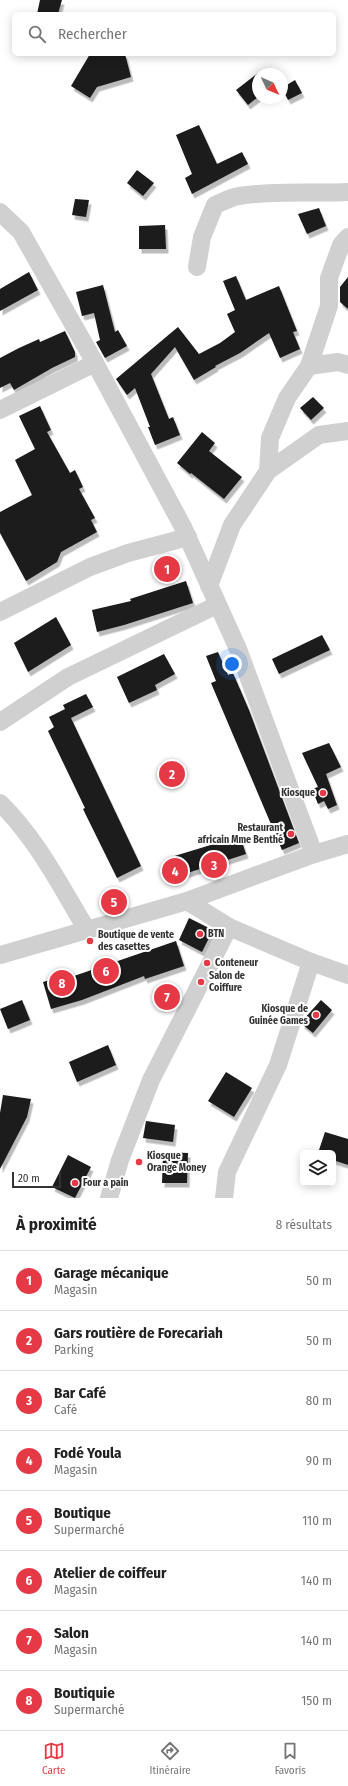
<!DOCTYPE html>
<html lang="fr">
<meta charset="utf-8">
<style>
body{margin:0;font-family:"Fira Sans Condensed",sans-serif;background:#f6f6f6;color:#222}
.controls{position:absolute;right:12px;bottom:12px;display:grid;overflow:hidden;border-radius:6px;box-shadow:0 2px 10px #0003}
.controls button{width:36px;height:36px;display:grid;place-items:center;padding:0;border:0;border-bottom:1px solid #e0e0e0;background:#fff;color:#222;font:20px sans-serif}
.compass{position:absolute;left:252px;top:68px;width:36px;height:36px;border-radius:50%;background:#fff;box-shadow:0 2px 10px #0003;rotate:134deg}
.scale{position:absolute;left:12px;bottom:10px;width:49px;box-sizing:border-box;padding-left:4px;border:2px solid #333;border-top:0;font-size:11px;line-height:14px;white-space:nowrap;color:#333;-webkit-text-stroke:3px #fff;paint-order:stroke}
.you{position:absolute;left:232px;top:664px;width:14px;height:14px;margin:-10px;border:3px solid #fff;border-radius:50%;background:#1a73e8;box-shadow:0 0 0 6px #1a73e833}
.badge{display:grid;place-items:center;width:26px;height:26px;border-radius:50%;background:#e63946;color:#fff;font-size:13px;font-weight:700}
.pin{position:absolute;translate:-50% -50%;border:2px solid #fff;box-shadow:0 1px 4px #0006}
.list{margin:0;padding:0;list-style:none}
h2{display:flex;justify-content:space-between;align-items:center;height:52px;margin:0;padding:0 16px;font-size:17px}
h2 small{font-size:13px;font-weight:400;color:#767676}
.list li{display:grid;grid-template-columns:26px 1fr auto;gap:12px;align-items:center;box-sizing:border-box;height:60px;padding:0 16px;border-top:1px solid #e0e0e0}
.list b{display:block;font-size:15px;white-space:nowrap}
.list p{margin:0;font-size:13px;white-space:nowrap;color:#767676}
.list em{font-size:13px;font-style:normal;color:#767676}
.icon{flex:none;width:22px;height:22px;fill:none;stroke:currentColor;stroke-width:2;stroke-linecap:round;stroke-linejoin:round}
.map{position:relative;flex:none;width:348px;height:1198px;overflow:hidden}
.search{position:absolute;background:#fff;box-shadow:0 2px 10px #0003;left:12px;right:12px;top:12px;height:44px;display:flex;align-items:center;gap:10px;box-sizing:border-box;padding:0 14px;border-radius:6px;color:#767676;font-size:15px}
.sheet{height:532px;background:#fff}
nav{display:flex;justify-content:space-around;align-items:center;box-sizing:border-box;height:56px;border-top:1px solid #e0e0e0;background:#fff;font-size:11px;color:#767676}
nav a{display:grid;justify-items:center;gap:2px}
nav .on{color:#e63946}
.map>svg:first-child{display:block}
.building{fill:#1a1a1a;filter:url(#shadow)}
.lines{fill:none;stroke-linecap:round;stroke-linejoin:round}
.minor{stroke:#d0d0d0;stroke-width:18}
.poi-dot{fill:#e63946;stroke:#fff;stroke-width:1.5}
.labels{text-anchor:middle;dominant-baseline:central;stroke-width:4;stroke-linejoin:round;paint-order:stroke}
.poi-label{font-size:10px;font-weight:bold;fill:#333;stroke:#fff;text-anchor:start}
</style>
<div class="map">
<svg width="348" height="1198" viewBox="0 0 348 1198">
<defs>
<filter id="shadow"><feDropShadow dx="2.5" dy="4.5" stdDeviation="0" flood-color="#0004"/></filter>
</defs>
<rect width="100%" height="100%" fill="#fff"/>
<g class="building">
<polygon points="40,0 62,0 58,14 37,14"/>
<polygon points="90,54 125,54 131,77 97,87 90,98 71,86"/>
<polygon points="258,73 258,97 248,105 236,90"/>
<polygon points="295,80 302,93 288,100 282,88"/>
<polygon points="199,125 217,164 242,152 248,164 192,194 185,178 192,174 176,135"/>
<polygon points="137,170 154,183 143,196 127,183"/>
<polygon points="75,199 89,200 86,217 72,215"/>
<polygon points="319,208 326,226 307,234 298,214"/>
<polygon points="165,225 166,249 139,249 139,226"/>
<polygon points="29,272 38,290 0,311 0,289"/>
<polygon points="236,276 246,300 279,286 297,331 293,332 300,349 280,358 269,333 240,353 215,366 216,367 194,380 175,347 151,374 169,419 173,417 180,435 155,445 148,427 150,427 135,388 127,395 116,379 178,327 199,354 220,343 235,332 227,314 235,310 223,281"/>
<polygon points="348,277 348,309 340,302 340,287"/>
<polygon points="103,285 115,332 118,330 127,346 105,358 96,342 100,340 94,313 82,316 76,292"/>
<polygon points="65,331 75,352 75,357 52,368 14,390 10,383 0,388 0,358 19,348 39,339 40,342"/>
<polygon points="313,397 324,408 311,420 300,408"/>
<polygon points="40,406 51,430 47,432 70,473 75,470 83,487 79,489 95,518 91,520 97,532 61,552 57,562 26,581 0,533 0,512 32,495 15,460 35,449 19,416"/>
<polygon points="202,432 215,443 209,451 242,477 224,499 191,473 190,474 177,463"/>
<polygon points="186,581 193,603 124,625 97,632 92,610 131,601 130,599"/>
<polygon points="56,617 71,645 28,672 14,643"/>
<polygon points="322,635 330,650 279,674 272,659"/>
<polygon points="218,652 228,675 233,673 249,710 299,843 282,850 211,683 216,681 206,656"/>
<polygon points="164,654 175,674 155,685 157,690 129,703 117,677"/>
<polygon points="86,694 93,707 71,718 141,866 117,878 83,809 85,808 48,731 54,727 49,717 65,709 63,705"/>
<polygon points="329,743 341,767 326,774 337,805 328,809 324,801 318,804 312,789 318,787 302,753"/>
<polygon points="240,836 246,854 172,878 168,858"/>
<polygon points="189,918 213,930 202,952 179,940"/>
<polygon points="176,941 184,966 145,979 144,976 82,1000 51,1009 43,982 73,973 74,976"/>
<polygon points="22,1000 30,1020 8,1029 0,1009"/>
<polygon points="321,1000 332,1010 313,1033 302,1024 304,1019"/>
<polygon points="108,1045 116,1065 77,1082 69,1062"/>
<polygon points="226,1072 252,1088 234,1117 208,1101"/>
<polygon points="3,1095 31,1099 27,1117 0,1169 0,1113"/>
<polygon points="146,1121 175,1125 173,1142 143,1138"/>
<polygon points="325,1132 348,1139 348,1165 333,1160 333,1153 318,1153"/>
<polygon points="163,1152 188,1153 187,1183 162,1183"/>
<polygon points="68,1155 91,1167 75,1198 52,1187"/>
</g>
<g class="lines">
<g class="minor">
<polyline points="0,212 21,232 95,363 183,527 238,649 314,854"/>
<path d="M197,267L202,237L215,205C223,202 231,197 239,196C275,190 312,194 348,192"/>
<polyline points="309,366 329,306 329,278 341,245 348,237"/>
<polyline points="0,410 95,363"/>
<polyline points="268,471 270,438 287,398 309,366 338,362 348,365"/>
<polyline points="209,586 232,525 268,471 319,435 348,431"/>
<polyline points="0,612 90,567 128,553 188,537"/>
<polyline points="0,722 68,677 217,605"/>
<path d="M0,803C37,839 61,887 87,930"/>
<polyline points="187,901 229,927 311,962 348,975"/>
<polyline points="0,955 187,901 314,854 348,844"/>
<polyline points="109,1198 120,1160 151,1080 229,927"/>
<polyline points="224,1198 227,1172 278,1065 311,962"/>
</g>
</g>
<g class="poi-dot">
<circle cx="323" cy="793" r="4"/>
<circle cx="291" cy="834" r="4"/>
<circle cx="200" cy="934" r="4"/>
<circle cx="90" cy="941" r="4"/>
<circle cx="207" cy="963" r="4"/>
<circle cx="201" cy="982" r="4"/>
<circle cx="316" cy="1015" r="4"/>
<circle cx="139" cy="1162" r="4"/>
<circle cx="75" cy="1183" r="4"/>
</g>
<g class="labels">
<g class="poi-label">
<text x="315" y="793" text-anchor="end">Kiosque</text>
<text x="283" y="828" text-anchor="end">Restaurant<tspan x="283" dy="12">africain Mme Benthé</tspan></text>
<text x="208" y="934">BTN</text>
<text x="98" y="935">Boutique de vente<tspan x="98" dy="12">des casettes</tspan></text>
<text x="215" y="963">Conteneur</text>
<text x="209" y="976">Salon de<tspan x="209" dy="12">Coiffure</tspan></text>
<text x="308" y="1009" text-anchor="end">Kiosque de<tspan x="308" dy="12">Guinée Games</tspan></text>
<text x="147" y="1156">Kiosque<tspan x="147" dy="12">Orange Money</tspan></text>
<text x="83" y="1183">Four a pain</text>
</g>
</g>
</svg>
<div class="controls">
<button><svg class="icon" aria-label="layers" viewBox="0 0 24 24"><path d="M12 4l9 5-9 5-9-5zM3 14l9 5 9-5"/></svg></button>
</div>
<svg class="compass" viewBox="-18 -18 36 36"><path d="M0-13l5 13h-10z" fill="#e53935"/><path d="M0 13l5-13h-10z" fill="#767676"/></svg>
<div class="scale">20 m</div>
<div class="you"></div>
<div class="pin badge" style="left:167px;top:569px">1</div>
<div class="pin badge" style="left:172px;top:774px">2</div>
<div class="pin badge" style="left:214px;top:865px">3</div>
<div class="pin badge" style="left:175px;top:871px">4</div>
<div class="pin badge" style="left:114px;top:902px">5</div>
<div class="pin badge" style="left:106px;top:971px">6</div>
<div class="pin badge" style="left:167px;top:997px">7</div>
<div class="pin badge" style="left:62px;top:983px">8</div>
<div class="search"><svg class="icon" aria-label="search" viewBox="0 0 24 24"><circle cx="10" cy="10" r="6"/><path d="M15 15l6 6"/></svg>Rechercher</div>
</div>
<section class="sheet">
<h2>À proximité<small>8 résultats</small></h2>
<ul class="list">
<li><span class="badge">1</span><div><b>Garage mécanique</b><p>Magasin</p></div><em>50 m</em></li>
<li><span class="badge">2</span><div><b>Gars routière de Forecariah</b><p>Parking</p></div><em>50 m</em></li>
<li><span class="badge">3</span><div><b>Bar Café</b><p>Café</p></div><em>80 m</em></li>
<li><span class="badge">4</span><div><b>Fodé Youla</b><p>Magasin</p></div><em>90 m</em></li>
<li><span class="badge">5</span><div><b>Boutique</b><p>Supermarché</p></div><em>110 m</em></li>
<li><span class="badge">6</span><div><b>Atelier de coiffeur</b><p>Magasin</p></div><em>140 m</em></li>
<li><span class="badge">7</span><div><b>Salon</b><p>Magasin</p></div><em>140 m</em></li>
<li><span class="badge">8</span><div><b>Boutiquie</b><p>Supermarché</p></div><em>150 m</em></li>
</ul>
</section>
<nav>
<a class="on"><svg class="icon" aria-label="map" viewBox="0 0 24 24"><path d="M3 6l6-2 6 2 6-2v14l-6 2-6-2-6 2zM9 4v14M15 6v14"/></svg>Carte</a>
<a><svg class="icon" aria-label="directions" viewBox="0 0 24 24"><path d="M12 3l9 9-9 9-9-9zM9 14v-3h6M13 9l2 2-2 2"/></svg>Itinéraire</a>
<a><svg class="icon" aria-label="saved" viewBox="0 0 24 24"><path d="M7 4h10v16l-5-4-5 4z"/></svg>Favoris</a>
</nav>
